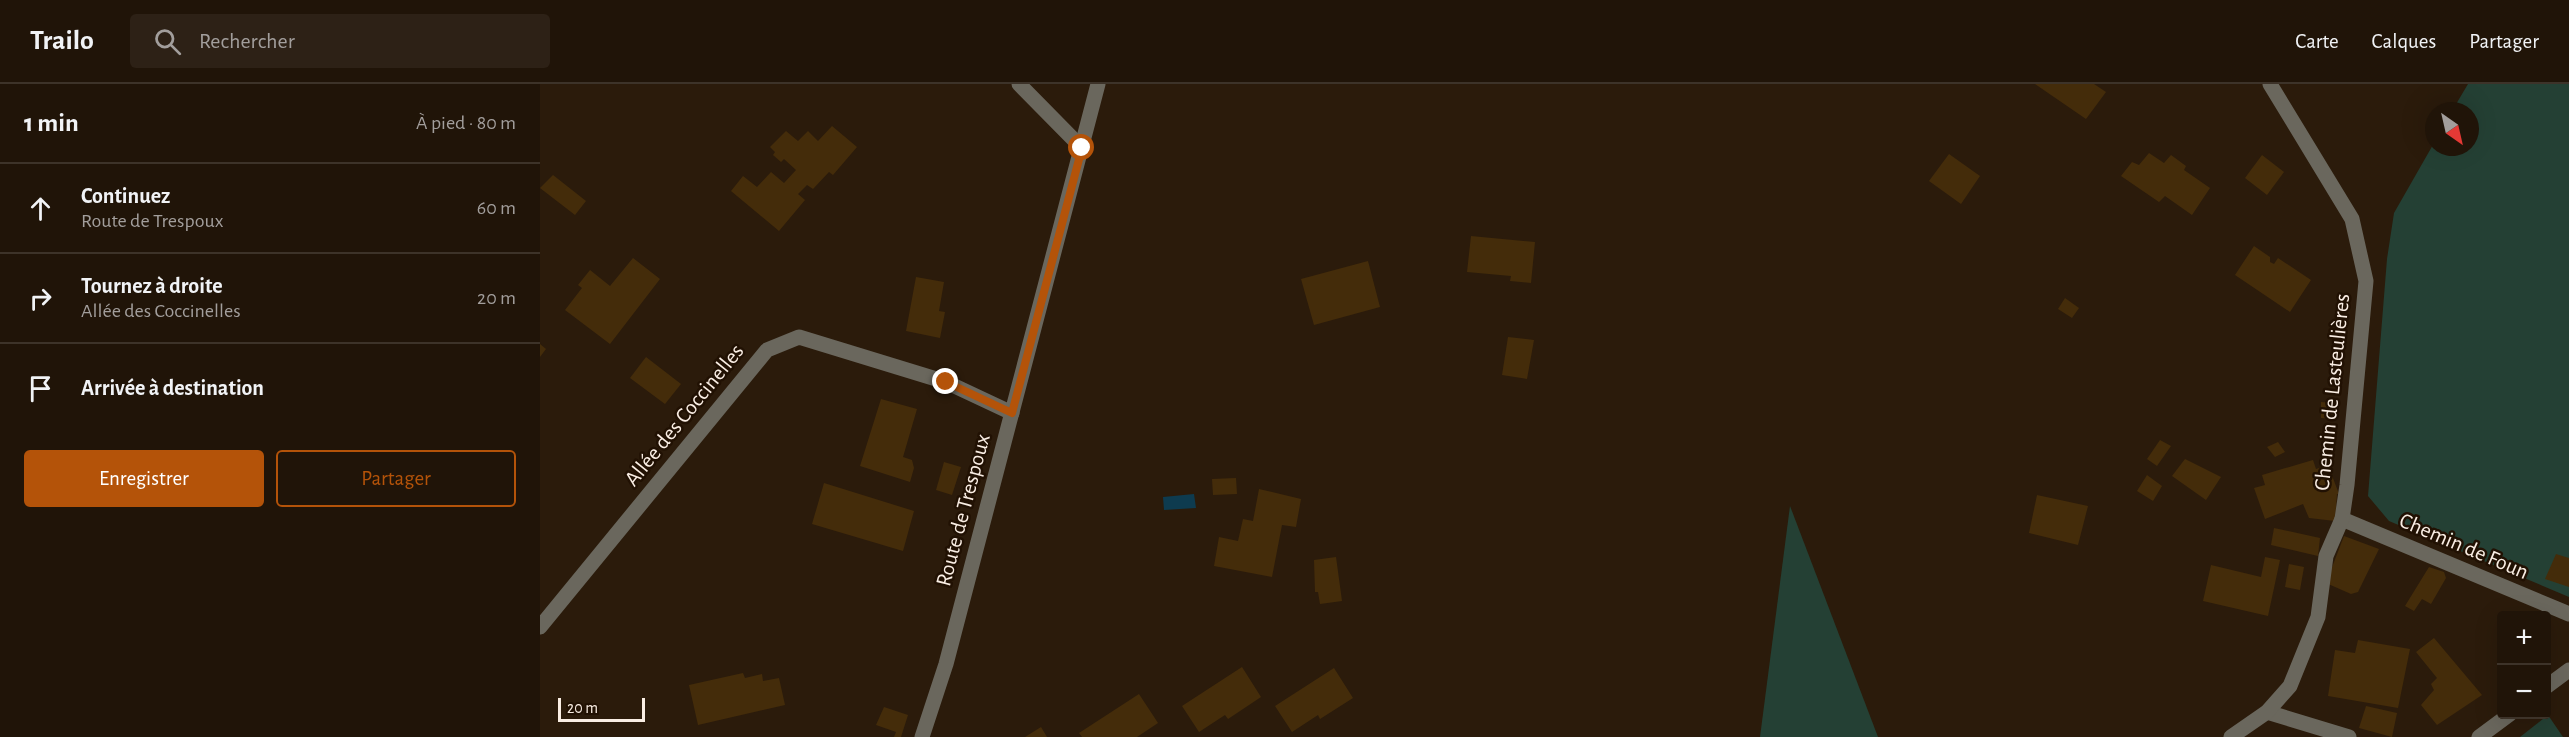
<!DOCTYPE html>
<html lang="fr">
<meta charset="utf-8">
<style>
body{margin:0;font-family:"Alegreya Sans",sans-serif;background:#2d2116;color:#f1f3f6}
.controls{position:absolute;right:18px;bottom:18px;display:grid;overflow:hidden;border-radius:6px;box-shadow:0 6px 24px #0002}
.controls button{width:54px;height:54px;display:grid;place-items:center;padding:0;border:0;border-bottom:2px solid #3d3329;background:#201408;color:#f1f3f6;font:30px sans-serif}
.compass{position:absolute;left:1885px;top:18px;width:54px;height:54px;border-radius:50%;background:#201408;box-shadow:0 6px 24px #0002;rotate:146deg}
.scale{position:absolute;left:18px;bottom:15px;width:87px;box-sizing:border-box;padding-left:6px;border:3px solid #faeee4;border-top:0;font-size:16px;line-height:21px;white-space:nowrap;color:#faeee4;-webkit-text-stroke:4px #211103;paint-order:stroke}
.stop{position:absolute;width:18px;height:18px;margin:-14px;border:4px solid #b45309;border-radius:50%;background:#fff}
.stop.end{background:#b45309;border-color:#fff;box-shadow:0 2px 6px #0008}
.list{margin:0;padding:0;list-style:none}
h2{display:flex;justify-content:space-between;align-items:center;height:78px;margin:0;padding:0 24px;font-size:26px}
h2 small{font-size:20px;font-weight:400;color:#a29e9c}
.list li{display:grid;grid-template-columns:39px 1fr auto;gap:18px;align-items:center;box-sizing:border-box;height:90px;padding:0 24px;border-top:2px solid #3d3329}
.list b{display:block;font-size:22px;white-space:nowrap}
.list p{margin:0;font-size:20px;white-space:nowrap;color:#a29e9c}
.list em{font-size:20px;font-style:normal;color:#a29e9c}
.actions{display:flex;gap:12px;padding:18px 24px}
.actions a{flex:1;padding:14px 0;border:2px solid #b45309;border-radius:6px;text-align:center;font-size:21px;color:#b45309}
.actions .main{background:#b45309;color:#fff}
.icon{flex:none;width:33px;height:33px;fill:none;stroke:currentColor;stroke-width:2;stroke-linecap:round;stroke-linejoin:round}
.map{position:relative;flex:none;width:2029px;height:653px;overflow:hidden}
header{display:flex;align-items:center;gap:36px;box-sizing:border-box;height:84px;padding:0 30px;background:#201408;border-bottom:2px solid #3d3329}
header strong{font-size:28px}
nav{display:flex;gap:33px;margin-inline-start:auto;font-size:21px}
.search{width:420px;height:54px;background:#2d2116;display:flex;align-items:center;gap:15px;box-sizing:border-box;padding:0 21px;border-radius:6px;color:#a29e9c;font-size:22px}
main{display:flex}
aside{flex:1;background:#201408}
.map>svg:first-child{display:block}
.green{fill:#244034}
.water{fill:#0e3b4f}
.building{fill:#442c0a}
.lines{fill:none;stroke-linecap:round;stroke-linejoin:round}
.minor{stroke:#6a675d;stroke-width:15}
.route{stroke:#b45309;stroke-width:8}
.labels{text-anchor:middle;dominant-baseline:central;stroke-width:5;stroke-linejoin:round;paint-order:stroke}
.street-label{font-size:22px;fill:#faeee4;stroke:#211103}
</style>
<header>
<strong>Trailo</strong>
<div class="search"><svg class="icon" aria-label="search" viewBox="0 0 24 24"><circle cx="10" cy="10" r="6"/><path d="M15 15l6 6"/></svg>Rechercher</div>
<nav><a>Carte</a><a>Calques</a><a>Partager</a></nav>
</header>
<main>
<aside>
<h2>1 min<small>À pied · 80 m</small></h2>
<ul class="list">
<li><svg class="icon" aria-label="ahead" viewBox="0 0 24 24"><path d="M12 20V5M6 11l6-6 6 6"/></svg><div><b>Continuez</b><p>Route de Trespoux</p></div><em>60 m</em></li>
<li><svg class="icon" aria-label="right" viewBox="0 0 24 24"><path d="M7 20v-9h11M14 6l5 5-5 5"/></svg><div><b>Tournez à droite</b><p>Allée des Coccinelles</p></div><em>20 m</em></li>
<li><svg class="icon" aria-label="arrive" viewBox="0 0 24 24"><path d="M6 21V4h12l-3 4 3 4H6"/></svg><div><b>Arrivée à destination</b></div></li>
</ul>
<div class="actions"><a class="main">Enregistrer</a><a>Partager</a></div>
</aside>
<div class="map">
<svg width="2029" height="653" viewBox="0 0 2029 653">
<rect width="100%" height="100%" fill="#2b1b0b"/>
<g class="green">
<polygon points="1928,0 2029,0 2029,513 1849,437 1828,412 1847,175 1854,129 1894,59 1894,63 1930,63 1930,27 1912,27"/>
<polygon points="1250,422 1338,653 1220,653"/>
<polygon points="2008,631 2023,653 1980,653"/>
</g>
<polygon class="water" points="654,410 656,424 624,426 623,413"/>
<g class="building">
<polygon points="1495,0 1554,0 1566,8 1546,35"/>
<polygon points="292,42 317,63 293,91 289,88 273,105 267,101 258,110 265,116 239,147 191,107 203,92 217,103 231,88 244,99 256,86 244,75 241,78 233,71 235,68 230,63 246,47 258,57 268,47 278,57"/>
<polygon points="1609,69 1624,79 1631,71 1646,82 1644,86 1670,104 1652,131 1625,112 1619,118 1581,92 1592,78 1599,81"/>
<polygon points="1409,70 1440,92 1421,120 1389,97"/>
<polygon points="1722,71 1744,88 1727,111 1705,94"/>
<polygon points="13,91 46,117 35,131 0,104"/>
<polygon points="931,152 995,158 991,199 970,197 971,192 927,188"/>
<polygon points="1714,162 1730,173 1730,178 1734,180 1738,174 1771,196 1750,228 1695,191"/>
<polygon points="93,174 120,195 70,260 25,226 42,204 38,201 50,186 70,202"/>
<polygon points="828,177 840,223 774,241 761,195"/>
<polygon points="376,193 404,198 399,227 405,228 400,254 366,247"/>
<polygon points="1525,214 1539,224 1532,234 1518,225"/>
<polygon points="968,253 994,256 987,295 962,291"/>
<polygon points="0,260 6,265 0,273"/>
<polygon points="106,273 141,300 125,320 90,294"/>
<polygon points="341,315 377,325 363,373 372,376 374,384 370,398 320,382"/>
<polygon points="1781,318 1793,319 1794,335 1781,334"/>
<polygon points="1620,356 1631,362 1617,382 1607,375"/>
<polygon points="1738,358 1745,368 1735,373 1727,363"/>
<polygon points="1645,375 1681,393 1666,416 1632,392"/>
<polygon points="1773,376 1776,385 1788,381 1799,410 1797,410 1795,437 1769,434 1763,420 1725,435 1714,404 1725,401 1722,391"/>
<polygon points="404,378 421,383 412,411 396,406"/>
<polygon points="1607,391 1622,402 1613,417 1597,407"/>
<polygon points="696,394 697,410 673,411 672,395"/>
<polygon points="284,399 374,427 363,467 272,440"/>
<polygon points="719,405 761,415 756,443 742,441 732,493 674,482 679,453 698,457 703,435 713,437"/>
<polygon points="1497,411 1548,422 1538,461 1489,449"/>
<polygon points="1734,444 1780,454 1778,472 1731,461"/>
<polygon points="1804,452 1839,465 1818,508 1811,510 1786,499"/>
<polygon points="2016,470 2029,474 2029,503 2005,495"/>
<polygon points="796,473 802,517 780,520 778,508 775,508 774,476"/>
<polygon points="1725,473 1740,476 1728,532 1663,517 1671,481 1721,493"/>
<polygon points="1749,480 1764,483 1760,506 1745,503"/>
<polygon points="1889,483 1904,488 1906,494 1891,520 1882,515 1874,527 1865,522"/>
<polygon points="1894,554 1942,611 1897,641 1881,621 1894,606 1891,600 1897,594 1876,568"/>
<polygon points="1818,556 1870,565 1858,624 1788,612 1795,566 1815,569"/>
<polygon points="702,583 721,613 688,635 685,631 659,648 642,622"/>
<polygon points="794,584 813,614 780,635 778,631 752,648 735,622"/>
<polygon points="203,589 205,594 222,590 223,597 239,594 245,621 158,641 149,601"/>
<polygon points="599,610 618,639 597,653 542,653 539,649"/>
<polygon points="1826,622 1857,629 1852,653 1819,644"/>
<polygon points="344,623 368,631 361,653 354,653 356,648 336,641"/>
<polygon points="501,643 507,653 485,653"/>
</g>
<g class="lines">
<g class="minor">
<polyline points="479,0 542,64"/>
<polyline points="1802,435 2029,530"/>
<polyline points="0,543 227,266 259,253 406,298 472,329"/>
<polyline points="2006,603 2029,586"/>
<polyline points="1727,628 1809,653"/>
<polyline points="382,653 406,580 558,0"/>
<polyline points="1691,653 1727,628 1750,602 1778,533 1786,472 1802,435 1807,401 1826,197 1812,135 1730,0"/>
<polyline points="1939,653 1970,630"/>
</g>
</g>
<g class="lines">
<polyline class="route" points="406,298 472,329 542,64"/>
</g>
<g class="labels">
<g class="street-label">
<text transform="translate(1792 308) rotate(-84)">Chemin de Lasteulières</text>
<text transform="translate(144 331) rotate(-51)">Allée des Coccinelles</text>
<text transform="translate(423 426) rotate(-75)">Route de Trespoux</text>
<text transform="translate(1924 462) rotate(23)">Chemin de Foun</text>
</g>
</g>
</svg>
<div class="controls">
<button>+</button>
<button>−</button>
</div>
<svg class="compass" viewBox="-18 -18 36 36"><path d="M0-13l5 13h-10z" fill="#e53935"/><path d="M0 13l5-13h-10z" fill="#a29e9c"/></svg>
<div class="scale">20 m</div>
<div class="stop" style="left:542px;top:64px"></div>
<div class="stop end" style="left:406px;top:298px"></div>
</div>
</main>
